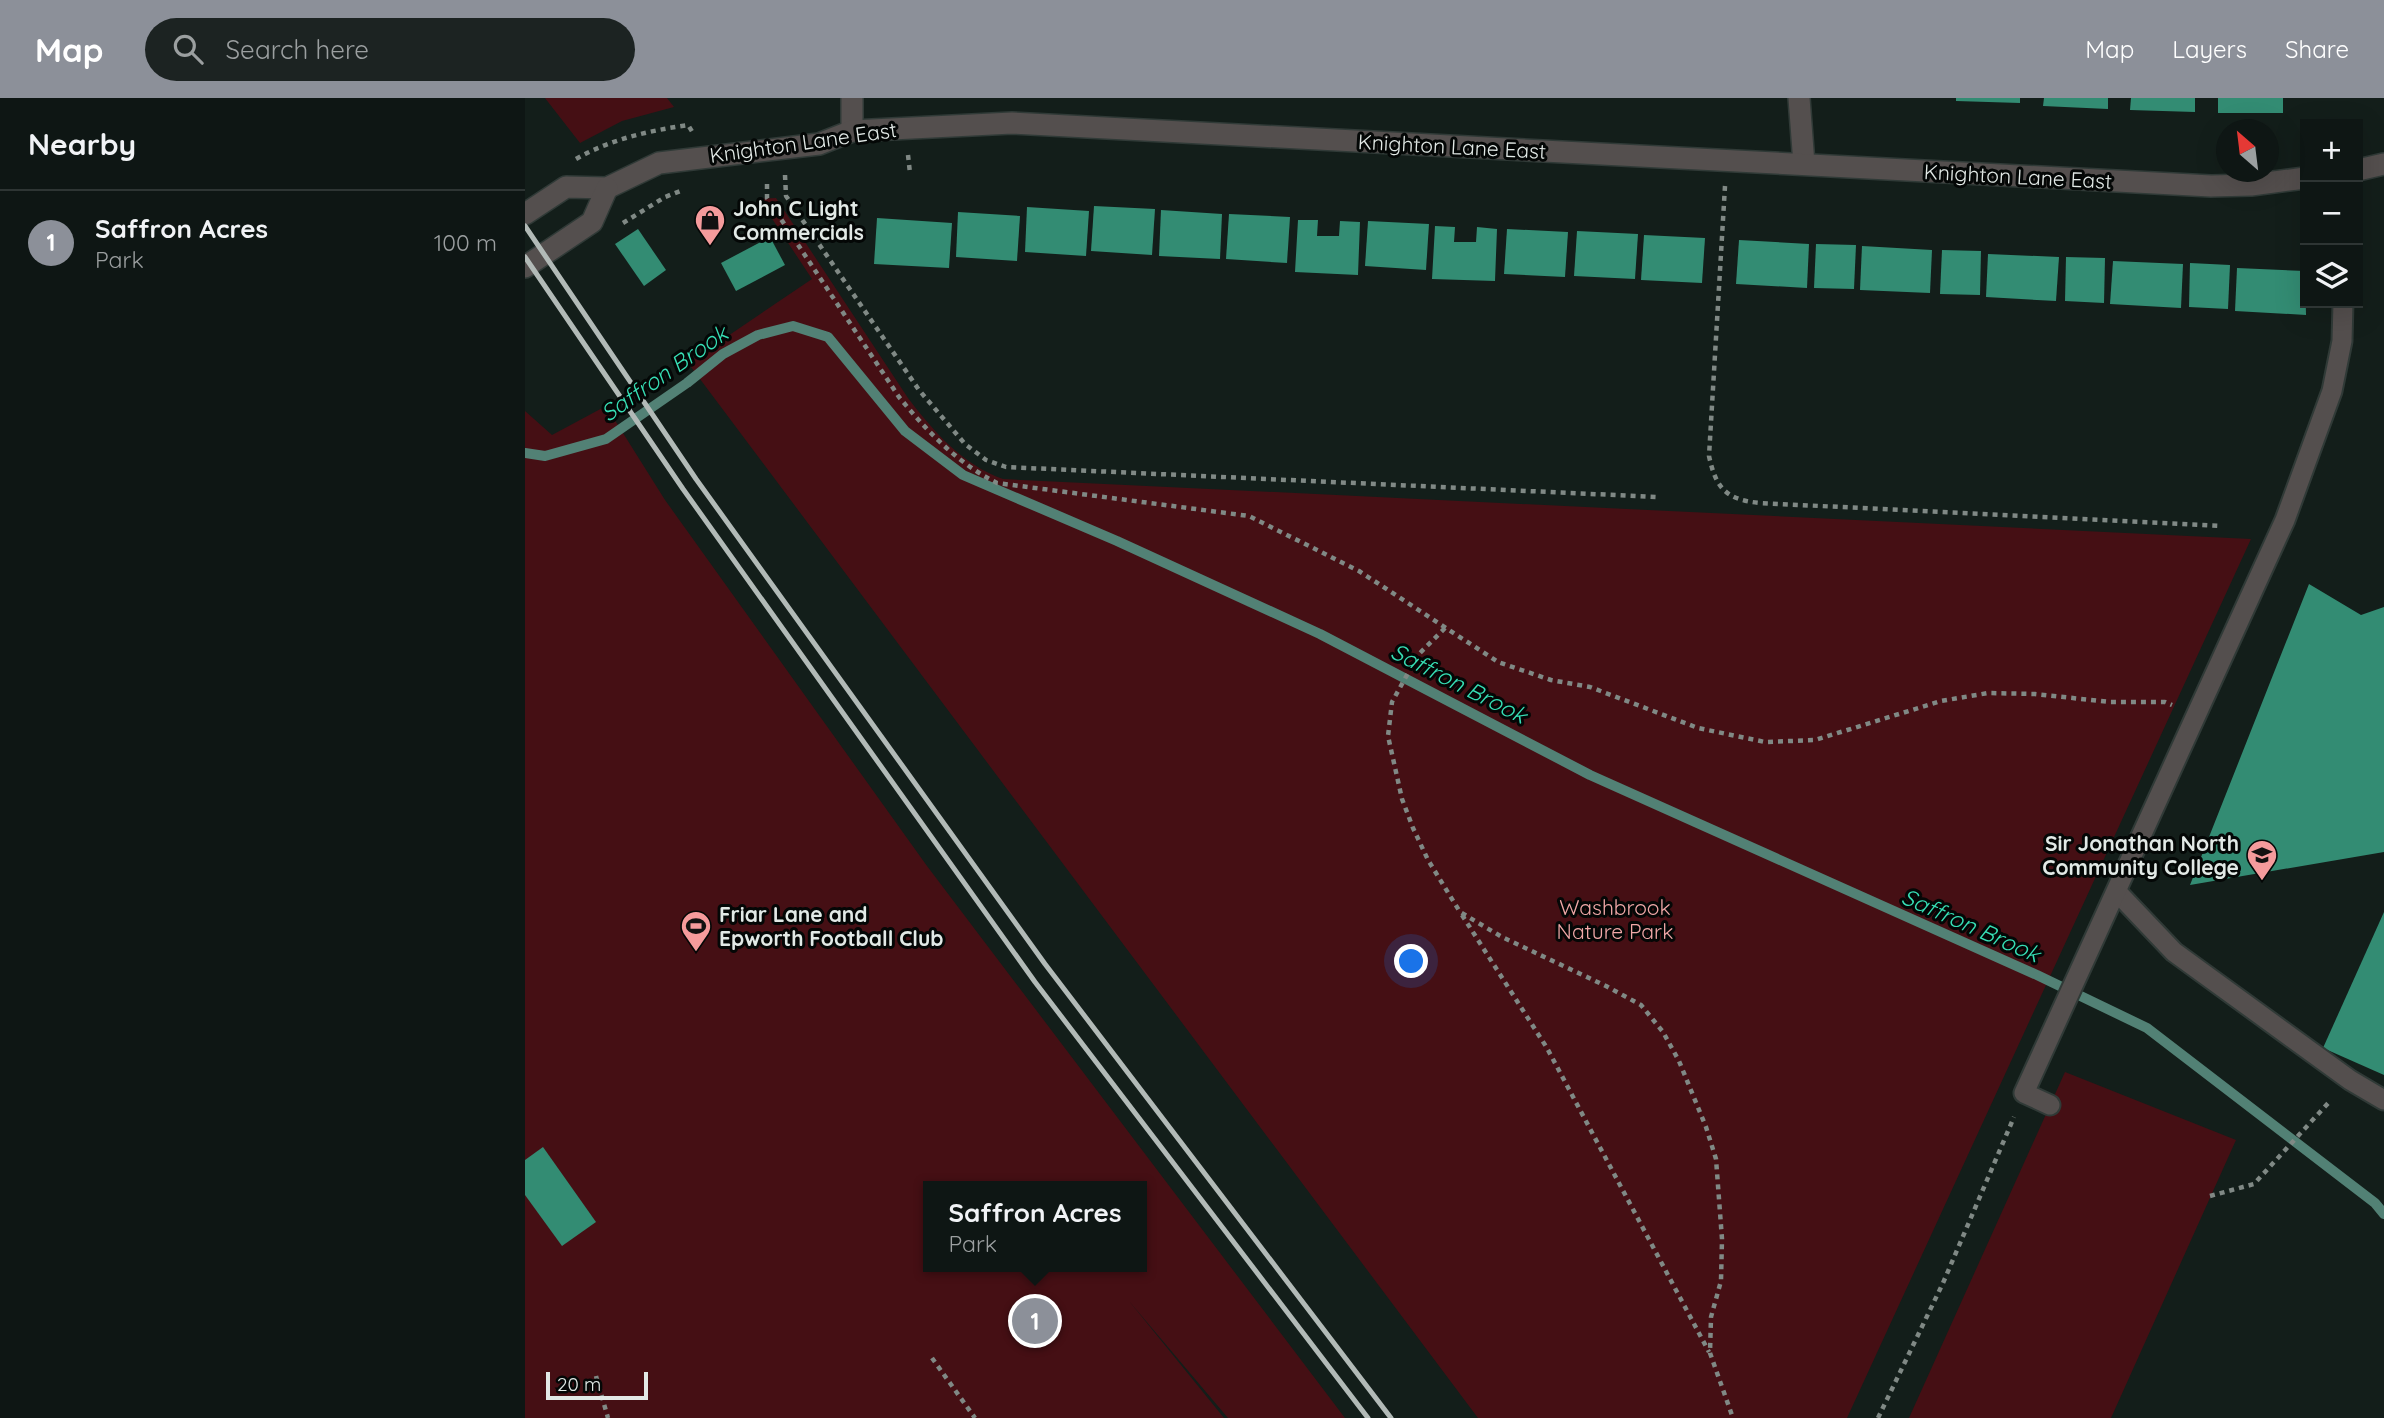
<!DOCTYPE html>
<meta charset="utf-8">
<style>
body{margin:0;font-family:Quicksand,sans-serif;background:#1c2322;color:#f1f3f6}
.controls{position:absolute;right:21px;top:21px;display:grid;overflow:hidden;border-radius:0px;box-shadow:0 7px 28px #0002}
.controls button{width:63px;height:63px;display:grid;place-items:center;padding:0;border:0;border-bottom:2px solid #2e3534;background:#0e1614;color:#f1f3f6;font:35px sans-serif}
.compass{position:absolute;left:1691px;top:21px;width:63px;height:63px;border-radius:50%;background:#0e1614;box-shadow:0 7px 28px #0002;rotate:332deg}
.scale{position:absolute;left:21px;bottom:18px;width:102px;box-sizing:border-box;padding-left:7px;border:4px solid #e2e9e6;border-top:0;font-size:19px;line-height:24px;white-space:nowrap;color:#e2e9e6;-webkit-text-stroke:5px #040706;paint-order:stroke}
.you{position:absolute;left:887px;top:864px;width:24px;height:24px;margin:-18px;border:5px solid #fff;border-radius:50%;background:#1a73e8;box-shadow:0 0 0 10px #1a73e833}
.badge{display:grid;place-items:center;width:46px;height:46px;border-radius:50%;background:#8c9099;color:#fff;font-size:23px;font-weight:700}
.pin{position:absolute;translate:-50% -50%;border:4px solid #fff;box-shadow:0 2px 7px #0006}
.popup{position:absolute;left:398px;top:1083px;width:224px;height:91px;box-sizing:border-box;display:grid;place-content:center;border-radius:0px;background:#0e1614;filter:drop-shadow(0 2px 5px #0005);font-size:23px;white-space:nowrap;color:#9b9fa0}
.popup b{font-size:26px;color:#f1f3f6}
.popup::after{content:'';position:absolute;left:50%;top:100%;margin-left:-14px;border:14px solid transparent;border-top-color:#0e1614}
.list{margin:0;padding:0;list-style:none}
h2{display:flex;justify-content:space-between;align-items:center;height:91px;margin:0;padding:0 28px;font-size:30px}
h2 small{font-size:23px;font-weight:400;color:#9b9fa0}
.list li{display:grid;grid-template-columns:46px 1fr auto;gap:21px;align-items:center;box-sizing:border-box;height:105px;padding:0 28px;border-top:2px solid #2e3534}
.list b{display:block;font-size:26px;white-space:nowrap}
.list p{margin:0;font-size:23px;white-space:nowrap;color:#9b9fa0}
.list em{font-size:23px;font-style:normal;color:#9b9fa0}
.icon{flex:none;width:38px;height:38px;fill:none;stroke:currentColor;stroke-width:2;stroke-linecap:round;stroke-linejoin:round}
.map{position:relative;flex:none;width:1859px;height:1320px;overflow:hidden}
header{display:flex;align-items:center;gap:42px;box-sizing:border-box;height:98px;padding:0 35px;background:#8c9099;color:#fff}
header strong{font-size:33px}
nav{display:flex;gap:38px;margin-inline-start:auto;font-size:24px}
.search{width:490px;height:63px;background:#1c2322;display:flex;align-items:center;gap:18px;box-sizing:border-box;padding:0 24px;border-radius:38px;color:#9b9fa0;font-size:26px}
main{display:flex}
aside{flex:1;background:#0e1614}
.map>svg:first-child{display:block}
.green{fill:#450f14;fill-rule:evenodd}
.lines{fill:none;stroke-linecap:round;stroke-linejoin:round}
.stream{stroke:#528175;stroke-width:10}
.building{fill:#338c73}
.service-casing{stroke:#303a37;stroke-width:23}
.minor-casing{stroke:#303a37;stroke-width:24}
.tertiary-casing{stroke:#303a37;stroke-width:24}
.path{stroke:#808985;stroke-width:4.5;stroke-dasharray:5 5;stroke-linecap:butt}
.service{stroke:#544f4e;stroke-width:19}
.minor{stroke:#544f4e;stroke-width:21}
.tertiary{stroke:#544f4e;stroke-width:21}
.rail{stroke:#b2bab7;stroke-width:5}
.labels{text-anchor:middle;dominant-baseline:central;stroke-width:6;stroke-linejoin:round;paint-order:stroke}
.street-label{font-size:21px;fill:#e2e9e6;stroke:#040706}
.poi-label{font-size:21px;font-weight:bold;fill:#e2e9e6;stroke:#040706;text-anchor:start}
.park-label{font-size:21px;fill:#f2a8a8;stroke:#040706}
.water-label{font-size:23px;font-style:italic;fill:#37dfb5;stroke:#040706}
</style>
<header>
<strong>Map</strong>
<div class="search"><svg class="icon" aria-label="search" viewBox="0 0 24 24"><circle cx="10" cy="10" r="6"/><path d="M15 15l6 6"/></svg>Search here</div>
<nav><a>Map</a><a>Layers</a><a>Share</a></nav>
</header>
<main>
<aside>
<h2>Nearby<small></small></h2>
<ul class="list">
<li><span class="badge">1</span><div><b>Saffron Acres</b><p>Park</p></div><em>100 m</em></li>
</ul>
</aside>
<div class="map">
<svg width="1859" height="1320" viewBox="0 0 1859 1320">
<rect width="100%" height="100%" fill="#131e1a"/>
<g class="green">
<polygon points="20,0 142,0 149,9 97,23 55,45"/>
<path d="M251,100L383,300C408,333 438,367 478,381L1726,441L1322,1320H953L163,265L287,181L234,101Z"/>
<path d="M81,308L140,402L402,768L820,1320H703L604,1203L699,1320H0V313L27,337ZM403,1088H617V1169H403Z"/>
<polygon points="1540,974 1711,1042 1586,1320 1384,1320"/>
</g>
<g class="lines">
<polyline class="stream" points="0,355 20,358 81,341 162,285 198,256 233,237 268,228 303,239 380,333 438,377 592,443 795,536 1065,677 1512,877 1622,930 1850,1105 1859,1116"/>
</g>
<g class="building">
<polygon points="1431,0 1495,0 1495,5 1431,3"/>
<polygon points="1519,0 1583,0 1583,11 1518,8"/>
<polygon points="1606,0 1670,0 1670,14 1605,12"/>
<rect x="1693" y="0" width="65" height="15"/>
<polygon points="569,108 630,111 627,157 566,153"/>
<polygon points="502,109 564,113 561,158 500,154"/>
<polygon points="636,112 697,116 695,161 634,158"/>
<polygon points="433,114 495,118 492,163 431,159"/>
<polygon points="704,116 765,119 762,165 701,161"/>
<polygon points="352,120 427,125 424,170 349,166"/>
<polygon points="773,122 793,122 792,138 814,138 815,123 835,124 833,177 770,174"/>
<polygon points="843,123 904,126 901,172 840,168"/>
<polygon points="910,128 930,129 929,144 951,144 952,129 972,131 970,183 907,181"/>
<polygon points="113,131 141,172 119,188 90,146"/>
<polygon points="982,131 1043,134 1040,179 979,176"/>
<polygon points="1052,133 1113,136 1110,181 1049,178"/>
<polygon points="1119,137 1180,140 1177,185 1116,182"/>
<polygon points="245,139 260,167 211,193 196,165"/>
<polygon points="1214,142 1284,146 1282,190 1211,186"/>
<polygon points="1291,146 1331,147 1329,191 1289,190"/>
<polygon points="1337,148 1407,152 1405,195 1335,192"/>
<polygon points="1417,152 1456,153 1455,197 1415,196"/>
<polygon points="1463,156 1534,159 1531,203 1461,199"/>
<polygon points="1541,159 1580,160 1579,205 1540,203"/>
<polygon points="1588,163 1658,166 1656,210 1585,206"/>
<polygon points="1665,165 1705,167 1703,211 1664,209"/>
<polygon points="1712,170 1780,173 1781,217 1710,213"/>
<polygon points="1784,486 1836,517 1859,509 1859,754 1665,787"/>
<polygon points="1859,814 1859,977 1798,950"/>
<polygon points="18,1049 71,1124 37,1148 0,1097 0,1062"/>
</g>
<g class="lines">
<g class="service-casing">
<g id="service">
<polyline points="1592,794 1649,854 1825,982 1859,1002"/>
<polyline points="1525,1007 1499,995 1760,422 1807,293 1817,243 1818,205"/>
</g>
</g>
<g class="minor-casing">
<g id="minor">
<polyline points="1274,0 1279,66"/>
<polyline points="327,33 327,0"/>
</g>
</g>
<g class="tertiary-casing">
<g id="tertiary">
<polyline points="1833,72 1859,66"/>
<polyline points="0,116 41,89 82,90 134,65 294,46 327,33 487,25 1686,88 1726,87 1780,80"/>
<polyline points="0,169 67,124 82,90"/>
</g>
</g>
<g class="path">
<polyline points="383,57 385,75"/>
<path d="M51,61C86,41 123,33 163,27L168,35"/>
<polyline points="260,77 261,98 394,292 440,346 461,362 481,369 1133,399"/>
<path d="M242,86V100L374,299C402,333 432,365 472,385L724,418L834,473L973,564L1026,582L1065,589L1173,630L1240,644L1290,642L1416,603L1463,595L1510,596L1585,604H1640L1647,607"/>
<path d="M1200,88L1184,358C1191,391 1202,402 1235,405L1697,428"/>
<polyline points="98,125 140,99 158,92"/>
<polyline points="920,530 893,557 867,604 863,638 877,701 888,730 903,762 935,814 977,839 1081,888 1116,907 1138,934 1154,963 1181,1029 1191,1061 1197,1141 1196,1183 1186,1219 1185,1255 1208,1320"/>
<polyline points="937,817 1022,950 1184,1254"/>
<polyline points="1685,1098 1729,1086 1806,1002"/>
<polyline points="407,1260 450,1320"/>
<polyline points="71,1278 83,1320"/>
<polyline points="1353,1320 1418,1185 1489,1019"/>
</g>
<use href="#service" class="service"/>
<use href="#minor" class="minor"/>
<use href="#tertiary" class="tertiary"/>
<g class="rail">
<polyline points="0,128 171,381 520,866 866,1320"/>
<polyline points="0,159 158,391 510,884 843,1320"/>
</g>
</g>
<defs>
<g id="shop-pin" transform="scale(1.575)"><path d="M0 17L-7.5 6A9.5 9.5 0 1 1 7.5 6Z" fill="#f59b9c" stroke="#040706"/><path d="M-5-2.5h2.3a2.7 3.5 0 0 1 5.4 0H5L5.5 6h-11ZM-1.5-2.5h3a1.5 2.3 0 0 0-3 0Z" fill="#111"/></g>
<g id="school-pin" transform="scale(1.575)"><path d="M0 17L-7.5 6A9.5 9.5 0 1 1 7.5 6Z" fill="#f59b9c" stroke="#040706"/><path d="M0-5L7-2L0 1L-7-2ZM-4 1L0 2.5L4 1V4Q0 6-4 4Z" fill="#111"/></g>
<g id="stadium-pin" transform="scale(1.575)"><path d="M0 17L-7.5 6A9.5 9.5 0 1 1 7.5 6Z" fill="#f59b9c" stroke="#040706"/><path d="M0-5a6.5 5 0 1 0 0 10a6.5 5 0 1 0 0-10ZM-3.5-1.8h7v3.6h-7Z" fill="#111"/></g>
</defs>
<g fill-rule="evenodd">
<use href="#shop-pin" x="185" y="122"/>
<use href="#school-pin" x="1737" y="757"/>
<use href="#stadium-pin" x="171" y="828"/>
</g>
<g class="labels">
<g class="street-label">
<text transform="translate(278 44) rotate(-8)">Knighton Lane East</text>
<text transform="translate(927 48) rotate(3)">Knighton Lane East</text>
<text transform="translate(1493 78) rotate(3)">Knighton Lane East</text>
</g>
<g class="poi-label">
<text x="208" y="110">John C Light<tspan x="208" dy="24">Commercials</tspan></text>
<text x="1714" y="745" text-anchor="end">Sir Jonathan North<tspan x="1714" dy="24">Community College</tspan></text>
<text x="194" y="816">Friar Lane and<tspan x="194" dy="24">Epworth Football Club</tspan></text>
</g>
<g class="park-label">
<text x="1090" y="809">Washbrook<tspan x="1090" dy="24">Nature Park</tspan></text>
</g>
<g class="water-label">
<text transform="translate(139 275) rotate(-35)">Saffron Brook</text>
<text transform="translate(934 585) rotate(27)">Saffron Brook</text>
<text transform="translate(1446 827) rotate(24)">Saffron Brook</text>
</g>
</g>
</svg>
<div class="controls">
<button>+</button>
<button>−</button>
<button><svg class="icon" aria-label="layers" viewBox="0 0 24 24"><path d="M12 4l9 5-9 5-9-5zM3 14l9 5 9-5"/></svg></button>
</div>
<svg class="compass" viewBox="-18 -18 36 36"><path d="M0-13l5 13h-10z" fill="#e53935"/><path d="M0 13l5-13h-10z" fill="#9b9fa0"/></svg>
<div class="scale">20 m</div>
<div class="you"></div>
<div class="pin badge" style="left:510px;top:1223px">1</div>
<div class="popup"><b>Saffron Acres</b>Park</div>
</div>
</main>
